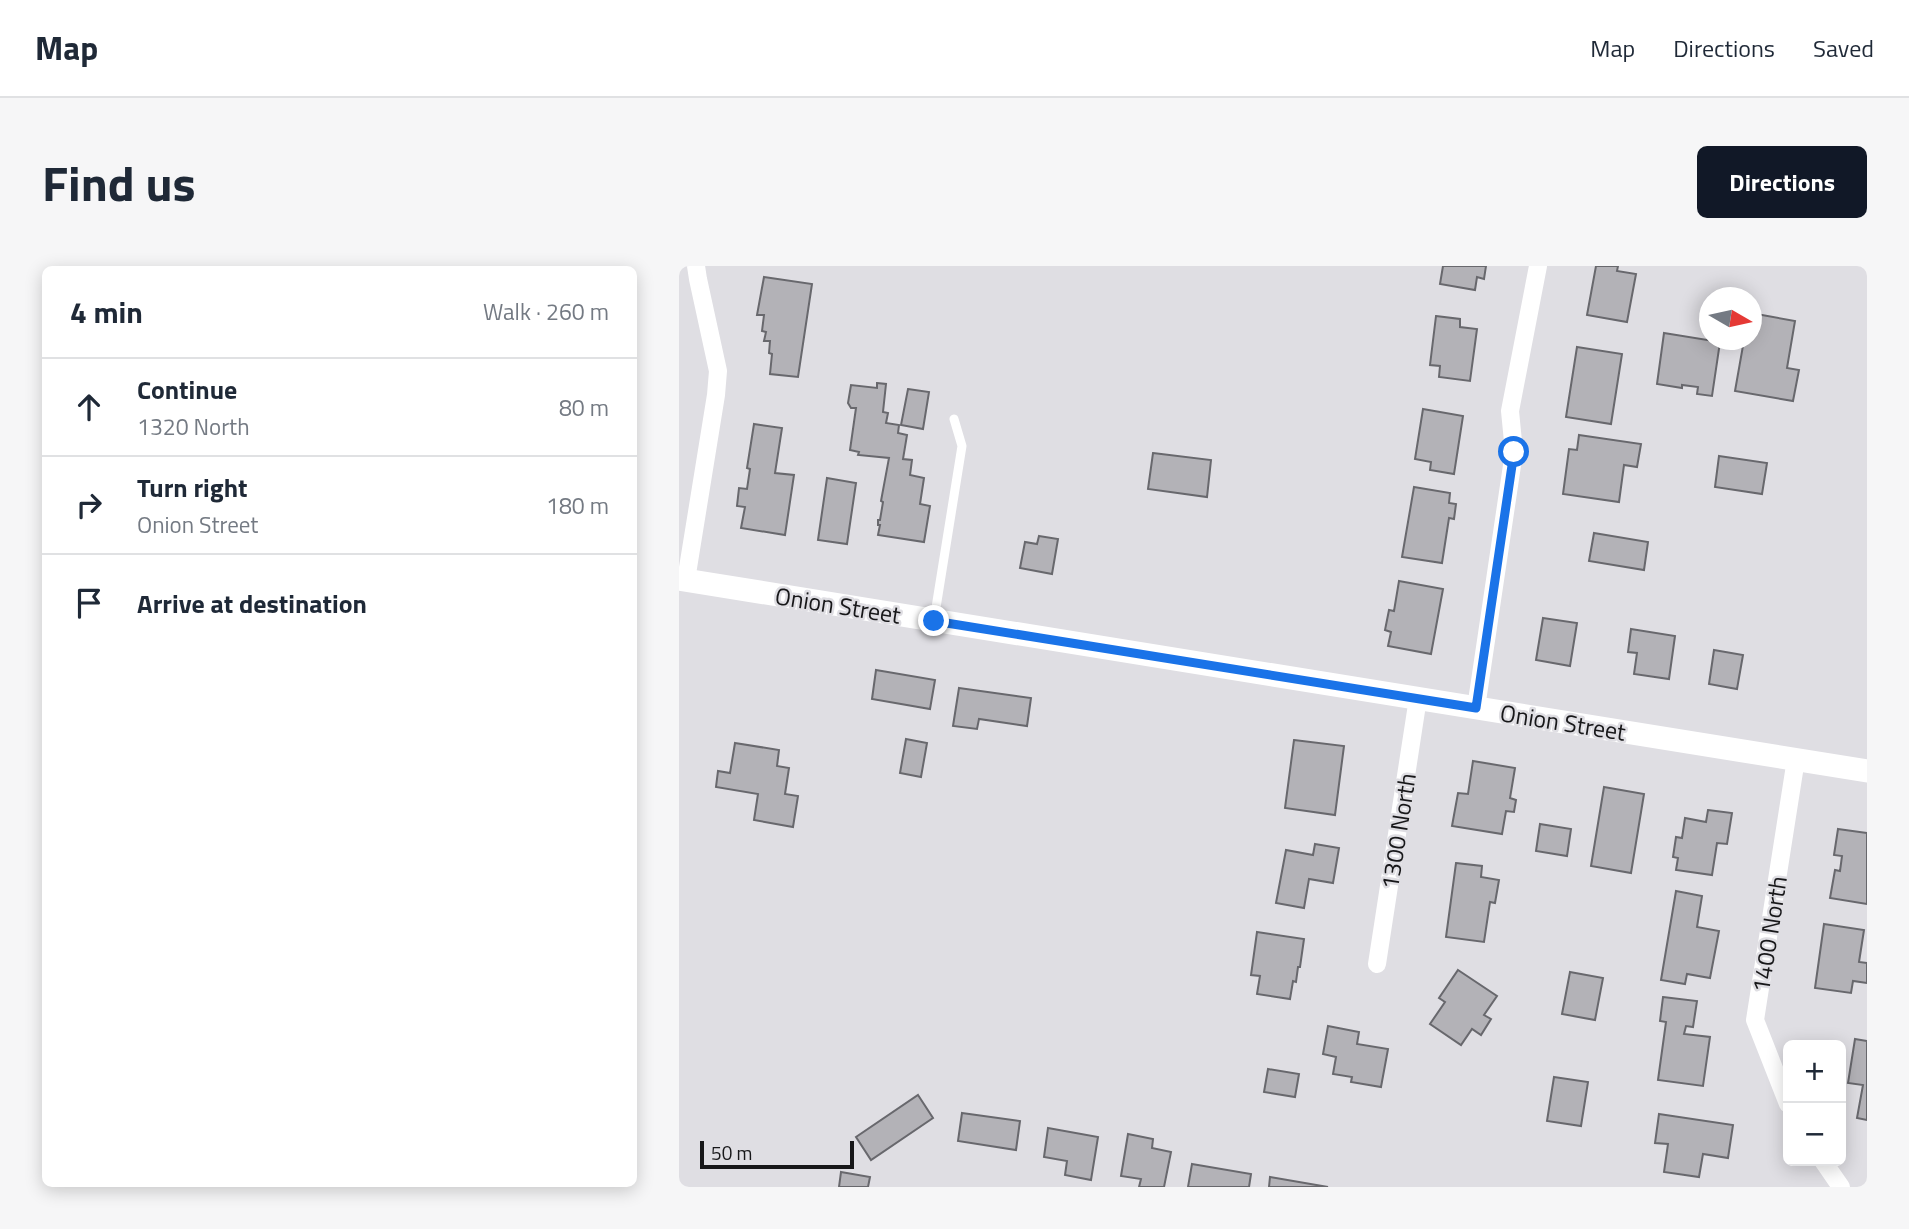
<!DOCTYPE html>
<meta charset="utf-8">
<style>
body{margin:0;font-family:"Titillium Web",sans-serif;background:#f6f6f7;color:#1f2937}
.controls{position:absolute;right:21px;bottom:21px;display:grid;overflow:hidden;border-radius:10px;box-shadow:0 4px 18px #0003}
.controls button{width:63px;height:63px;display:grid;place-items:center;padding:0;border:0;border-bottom:2px solid #e0e1e3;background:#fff;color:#1f2937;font:35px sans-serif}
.compass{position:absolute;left:1020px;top:21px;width:63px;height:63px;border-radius:50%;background:#fff;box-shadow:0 4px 18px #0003;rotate:99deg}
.scale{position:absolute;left:21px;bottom:18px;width:154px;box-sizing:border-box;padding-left:7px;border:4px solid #171719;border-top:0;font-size:19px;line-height:24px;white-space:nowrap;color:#171719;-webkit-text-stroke:5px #dfdee3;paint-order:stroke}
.stop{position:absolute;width:21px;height:21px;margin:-16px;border:5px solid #1a73e8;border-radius:50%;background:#fff}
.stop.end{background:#1a73e8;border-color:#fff;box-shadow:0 2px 7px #0008}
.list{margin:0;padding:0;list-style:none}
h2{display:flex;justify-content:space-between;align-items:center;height:91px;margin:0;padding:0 28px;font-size:30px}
h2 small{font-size:23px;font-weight:400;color:#747a83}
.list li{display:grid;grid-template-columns:46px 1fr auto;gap:21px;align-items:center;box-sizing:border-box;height:98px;padding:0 28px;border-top:2px solid #e0e1e3}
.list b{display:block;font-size:26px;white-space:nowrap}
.list p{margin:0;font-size:23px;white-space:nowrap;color:#747a83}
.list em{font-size:23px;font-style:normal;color:#747a83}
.icon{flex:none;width:38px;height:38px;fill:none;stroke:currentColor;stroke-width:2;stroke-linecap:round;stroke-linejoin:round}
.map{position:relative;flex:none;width:1188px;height:921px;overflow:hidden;border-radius:10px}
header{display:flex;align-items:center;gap:42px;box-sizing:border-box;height:98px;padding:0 35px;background:#fff;border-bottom:2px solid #e0e1e3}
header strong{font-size:33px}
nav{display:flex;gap:38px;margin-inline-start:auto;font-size:24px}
.intro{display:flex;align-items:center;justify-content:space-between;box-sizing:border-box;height:168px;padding:0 42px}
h1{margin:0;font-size:49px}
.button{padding:18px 32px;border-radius:10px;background:#111827;color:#fff;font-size:24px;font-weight:700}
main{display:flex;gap:42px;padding:0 42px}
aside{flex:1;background:#fff;border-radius:10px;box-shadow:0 4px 18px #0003}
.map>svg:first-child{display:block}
.building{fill:#b3b2b7;stroke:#68686d;stroke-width:2}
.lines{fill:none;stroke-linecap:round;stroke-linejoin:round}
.service{stroke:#fff;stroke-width:9}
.minor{stroke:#fff;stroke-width:18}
.tertiary{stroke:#fff;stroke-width:23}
.route{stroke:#1a73e8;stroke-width:9}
.labels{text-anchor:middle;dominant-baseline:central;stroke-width:5;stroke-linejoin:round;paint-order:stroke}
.street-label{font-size:24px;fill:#171719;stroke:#dfdee3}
</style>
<header>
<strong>Map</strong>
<nav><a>Map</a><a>Directions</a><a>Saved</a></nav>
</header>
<div class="intro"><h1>Find us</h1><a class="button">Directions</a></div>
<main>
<aside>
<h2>4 min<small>Walk · 260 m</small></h2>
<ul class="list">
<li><svg class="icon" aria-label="ahead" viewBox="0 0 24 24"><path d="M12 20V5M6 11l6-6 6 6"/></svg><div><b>Continue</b><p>1320 North</p></div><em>80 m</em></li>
<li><svg class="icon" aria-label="right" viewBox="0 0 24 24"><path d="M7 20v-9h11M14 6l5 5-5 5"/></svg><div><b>Turn right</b><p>Onion Street</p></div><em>180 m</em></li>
<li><svg class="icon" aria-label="arrive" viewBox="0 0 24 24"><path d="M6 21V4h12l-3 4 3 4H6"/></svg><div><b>Arrive at destination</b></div></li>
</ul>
</aside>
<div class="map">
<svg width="1188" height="921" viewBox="0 0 1188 921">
<rect width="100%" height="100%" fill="#dfdee3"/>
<g class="building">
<polygon points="764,0 807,0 805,13 798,11 796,24 761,18"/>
<polygon points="917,0 939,0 938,5 957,8 948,56 908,49"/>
<polygon points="85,11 133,18 119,111 91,108 93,88 90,87 91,75 85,75 87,66 83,65 85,49 78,49"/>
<polygon points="1072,47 1116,55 1108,102 1120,104 1114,135 1056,125 1065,74 1072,74"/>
<polygon points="757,50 781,53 781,61 798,63 791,115 760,111 761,100 751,99"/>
<polygon points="985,67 1041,76 1033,130 1018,128 1019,121 1003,119 1003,122 978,118"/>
<polygon points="898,81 943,88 932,158 887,151"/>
<polygon points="198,117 207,118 204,146 209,147 207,157 220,159 219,167 228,169 224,193 233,194 231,209 245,212 241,238 251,240 245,276 199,269 201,259 199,259 199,254 201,254 204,236 202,235 210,192 179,189 180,186 171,184 177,142 172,142 169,137 172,119 198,122"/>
<polygon points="229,123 250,126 244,163 222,159"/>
<polygon points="744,143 784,150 775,208 751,204 752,196 736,193"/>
<polygon points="75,158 103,162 96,207 115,209 106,269 62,262 66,241 58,240 60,222 68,223 71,203 68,202"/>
<polygon points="900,169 962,178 958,201 945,199 940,236 884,228 890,183 898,184"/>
<polygon points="474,187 532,194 528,231 469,223"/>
<polygon points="1040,190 1088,197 1083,228 1036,221"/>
<polygon points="148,212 177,217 168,278 139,274"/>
<polygon points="735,221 771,227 770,237 777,238 775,253 770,252 763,297 723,291"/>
<polygon points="915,267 969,276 965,304 910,295"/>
<polygon points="360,270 379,273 373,308 341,302 346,276 358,278"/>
<polygon points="720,315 764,323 752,388 709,380 712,366 706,364 710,344 715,345"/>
<polygon points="864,352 898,357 891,400 857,394"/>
<polygon points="952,363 996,370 990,413 955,408 958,387 949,386"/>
<polygon points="1035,384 1064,389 1058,423 1030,418"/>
<polygon points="197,404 256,414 251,443 193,433"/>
<polygon points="280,422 352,432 348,460 300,453 298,463 274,460"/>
<polygon points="227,473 248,477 242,511 221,507"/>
<polygon points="615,474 665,480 656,549 606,542"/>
<polygon points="56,477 100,484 98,500 110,502 106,528 119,530 114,561 75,554 79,528 37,521 39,505 51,507"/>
<polygon points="794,495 836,502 831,532 837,534 835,546 827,545 823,568 773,560 779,527 789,528"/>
<polygon points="925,521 965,528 952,607 912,600"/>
<polygon points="1029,544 1053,547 1048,578 1038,577 1033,609 997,604 999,592 994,591 997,571 1003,572 1006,552 1027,556"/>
<polygon points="861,558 892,563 888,590 857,585"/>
<polygon points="1159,563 1188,567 1188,638 1151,632 1156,604 1161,605 1163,590 1155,589"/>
<polygon points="636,578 660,582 654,617 630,613 625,642 597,637 607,584 634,589"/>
<polygon points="777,597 803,600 802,611 820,614 816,637 811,636 805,676 767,671"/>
<polygon points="997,625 1023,630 1018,661 1040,665 1031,712 1008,708 1006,718 982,714"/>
<polygon points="1145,658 1185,664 1180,696 1188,697 1188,717 1174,715 1172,727 1136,722"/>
<polygon points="578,666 625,673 621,701 619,701 617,716 614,715 611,733 578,728 581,710 572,709"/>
<polygon points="779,704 818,730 805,749 812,753 802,769 793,763 782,779 751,758 766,736 760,732"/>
<polygon points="891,706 924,712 916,754 883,748"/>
<polygon points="984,731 1018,735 1014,761 1007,760 1005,768 1031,771 1024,820 979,814 987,756 981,755"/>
<polygon points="649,760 680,766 678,778 709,783 702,821 672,816 673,811 654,808 657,791 644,788"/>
<polygon points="1176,773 1188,775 1188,854 1178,852 1184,819 1169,817"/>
<polygon points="589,803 620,808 616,831 585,826"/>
<polygon points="875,811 909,816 902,860 868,855"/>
<polygon points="239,829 254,852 192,894 177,871"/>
<polygon points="283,847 341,855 337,884 279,875"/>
<polygon points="980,848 1054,859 1049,892 1024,888 1020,911 985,906 989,878 976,877"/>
<polygon points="369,862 419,871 412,914 386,909 388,895 365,891"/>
<polygon points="449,868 474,873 473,882 492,886 485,921 460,921 462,913 442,910"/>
<polygon points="513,898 572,908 570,921 509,921"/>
<polygon points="162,906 191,911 189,921 160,921"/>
<polygon points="591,911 649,921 590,921"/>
</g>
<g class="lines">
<polyline class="service" points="255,354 283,180 275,153"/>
<g class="minor">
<polyline points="7,314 37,129 39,105 19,13 17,0"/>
<polyline points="797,442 835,186 831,145 859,0"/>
<polyline points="698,698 739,432"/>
<polyline points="1109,838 1076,754 1117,493"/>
<polyline points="1144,895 1162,921"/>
</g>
<polyline class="tertiary" points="0,313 1188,505"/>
</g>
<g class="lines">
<polyline class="route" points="255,355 797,442 835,186"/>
</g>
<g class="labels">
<g class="street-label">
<text transform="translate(159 339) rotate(9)">Onion Street</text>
<text transform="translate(884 456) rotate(9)">Onion Street</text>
<text transform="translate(719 565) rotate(-81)">1300 North</text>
<text transform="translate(1090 668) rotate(-81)">1400 North</text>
</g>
</g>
</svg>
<div class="controls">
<button>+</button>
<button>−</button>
</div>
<svg class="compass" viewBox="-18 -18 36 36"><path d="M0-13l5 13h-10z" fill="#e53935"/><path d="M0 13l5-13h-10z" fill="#747a83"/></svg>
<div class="scale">50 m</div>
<div class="stop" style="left:835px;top:186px"></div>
<div class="stop end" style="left:255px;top:355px"></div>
</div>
</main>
